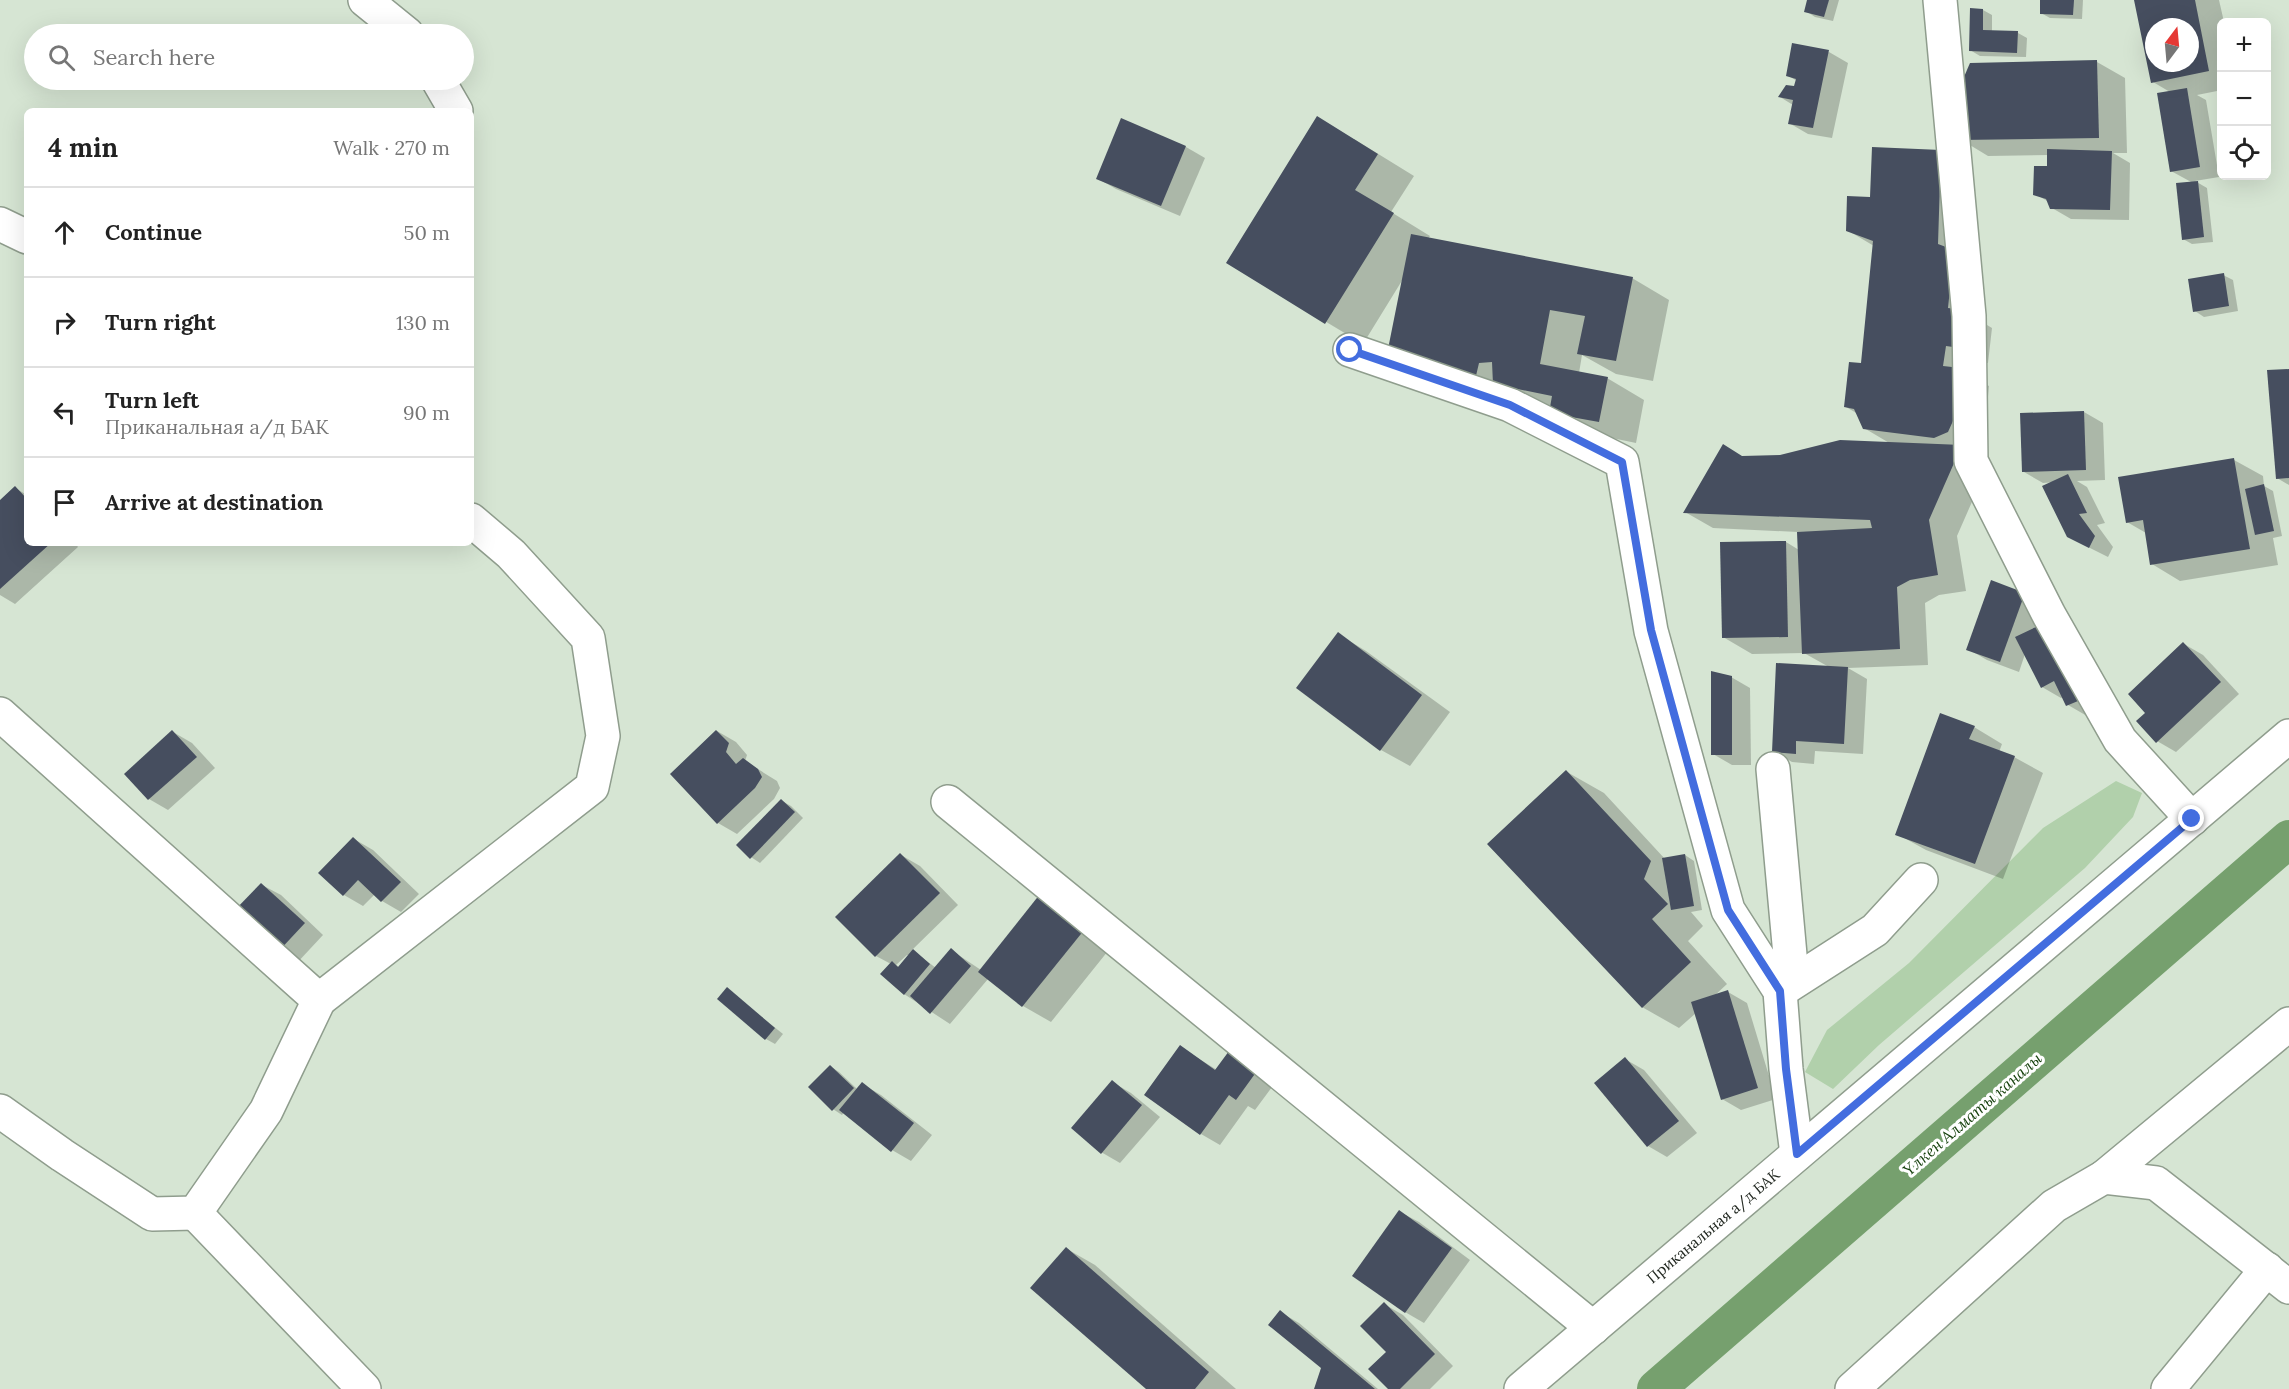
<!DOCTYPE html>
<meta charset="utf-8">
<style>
body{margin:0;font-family:Lora,serif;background:#f6f6f6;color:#222}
.controls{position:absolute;right:18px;top:18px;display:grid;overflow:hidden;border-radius:9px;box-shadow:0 6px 24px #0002}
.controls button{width:54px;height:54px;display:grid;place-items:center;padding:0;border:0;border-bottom:2px solid #e0e0e0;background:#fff;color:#222;font:30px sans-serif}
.compass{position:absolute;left:2145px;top:18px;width:54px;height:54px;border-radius:50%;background:#fff;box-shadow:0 6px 24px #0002;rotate:16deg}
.stop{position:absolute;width:18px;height:18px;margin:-14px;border:4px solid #436ddf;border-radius:50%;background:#fff}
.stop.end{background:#436ddf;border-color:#fff;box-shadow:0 2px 6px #0008}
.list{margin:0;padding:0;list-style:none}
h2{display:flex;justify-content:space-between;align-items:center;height:78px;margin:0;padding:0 24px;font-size:26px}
h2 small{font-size:20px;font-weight:400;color:#767676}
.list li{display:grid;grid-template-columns:39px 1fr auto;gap:18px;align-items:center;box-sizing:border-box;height:90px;padding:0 24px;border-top:2px solid #e0e0e0}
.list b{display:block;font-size:22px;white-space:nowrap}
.list p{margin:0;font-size:20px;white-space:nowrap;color:#767676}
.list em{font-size:20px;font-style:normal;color:#767676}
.icon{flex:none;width:33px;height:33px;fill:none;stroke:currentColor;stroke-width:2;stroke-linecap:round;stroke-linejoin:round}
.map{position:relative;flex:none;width:2289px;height:1389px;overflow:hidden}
.search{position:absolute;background:#fff;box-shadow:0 6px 24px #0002;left:24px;top:24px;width:450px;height:66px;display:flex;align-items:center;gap:15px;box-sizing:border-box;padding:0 21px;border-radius:33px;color:#767676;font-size:22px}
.panel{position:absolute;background:#fff;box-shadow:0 6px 24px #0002;left:24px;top:108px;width:450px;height:438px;border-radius:9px}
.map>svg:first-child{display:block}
.green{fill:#b1d0ab}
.shadow{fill:#0003;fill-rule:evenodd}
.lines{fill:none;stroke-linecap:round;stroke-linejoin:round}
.canal{stroke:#76a06e;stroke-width:38}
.building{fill:#464e5f;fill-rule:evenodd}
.street-casing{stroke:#8f9d8d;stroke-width:36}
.secondary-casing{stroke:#8f9d8d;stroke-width:36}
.street{stroke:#fff;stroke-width:33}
.secondary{stroke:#fff;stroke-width:33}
.route{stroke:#436ddf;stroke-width:8}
.labels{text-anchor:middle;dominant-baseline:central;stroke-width:6;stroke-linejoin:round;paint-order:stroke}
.street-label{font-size:15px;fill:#232922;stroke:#fff}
.water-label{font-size:16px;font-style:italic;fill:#123e09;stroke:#fff}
</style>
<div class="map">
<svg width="2289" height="1389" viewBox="0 0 2289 1389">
<rect width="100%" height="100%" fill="#d6e5d3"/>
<polygon class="green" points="2116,781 2142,793 2133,817 2085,868 1879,1045 1833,1089 1805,1072 1827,1030 1909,963 2043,828"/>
<g class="shadow">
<polygon points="1809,0 1839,0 1833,21 1815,17 1806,11"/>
<polygon points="2041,0 2083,0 2082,19 2050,18 2041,13"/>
<path d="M2136,0H2219L2224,22H2222V90L2197,95L2206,100L2219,177L2195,181L2207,188L2213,242L2192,244L2183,239L2193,183L2171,171L2170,92L2153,82ZM2154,27H2190V63H2154Z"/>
<polygon points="1983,10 1992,15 1992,32 2018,33 2027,38 2026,57 1980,56 1970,50"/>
<polygon points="1829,52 1848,63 1832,138 1808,134 1789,123 1793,105 1780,97 1795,88 1797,81 1787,75"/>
<polygon points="2097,62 2125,78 2127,153 2113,153 2130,163 2129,220 2071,219 2052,208 2049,202 2035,194 2048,168 2049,155 1988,156 1960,139"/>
<polygon points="1122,120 1186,147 1205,158 1180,216 1116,189 1097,178"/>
<polygon points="1354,139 1414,176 1391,212 1430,236 1428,239 1632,278 1669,300 1653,381 1616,374 1582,355 1579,373 1607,378 1644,400 1636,443 1588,433 1449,388 1403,279 1363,344 1228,263"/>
<polygon points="1941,151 1966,258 1982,267 1977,319 1992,328 1988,363 1974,362 1972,377 1989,386 1985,429 1976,448 1989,463 1957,536 1966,591 1939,595 1925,603 1928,665 1848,668 1867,679 1863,754 1815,751 1814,764 1792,762 1773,751 1829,667 1804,653 1752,654 1723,637 1786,542 1799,550 1798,532 1713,528 1685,512 1743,457 1780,456 1891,444 1864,428 1858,414 1846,407 1862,365 1874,246 1847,230 1871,199"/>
<polygon points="2223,275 2233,280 2238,311 2204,317 2195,311"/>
<polygon points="2289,370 2289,485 2277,478"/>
<polygon points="2084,412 2103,423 2105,480 2077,481 2087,487 2105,523 2097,525 2113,547 2108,557 2088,547 2055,482 2043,483 2024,472"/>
<polygon points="2234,460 2263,476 2264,486 2273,491 2282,536 2273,538 2278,565 2180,581 2152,564 2146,533 2127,522"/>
<polygon points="15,488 27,495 27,543 75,543 78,547 15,604 0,595 0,502"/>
<path d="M1992,582L2024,594L2043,605L2034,629L2040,626L2059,637L2096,712L2087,716L2068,705L2063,697L2061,698L2042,687L2025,654L2019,672L1987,660L1968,649ZM2046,641H2050L2078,698L2076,700Z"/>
<polygon points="1338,634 1366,651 1450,712 1410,766 1381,750 1298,688"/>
<polygon points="2184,644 2203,655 2239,694 2176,752 2157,741 2147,713"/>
<polygon points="1731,677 1750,688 1751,765 1732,765 1713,754"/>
<polygon points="1974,727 2002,744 1999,752 2014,757 2043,773 2003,879 1926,850 1897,834"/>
<polygon points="717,731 736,742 747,755 745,761 777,781 780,788 774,799 737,834 718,823"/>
<polygon points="173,732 192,743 215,768 168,810 149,799 126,774"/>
<polygon points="1567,772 1604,793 1665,859 1685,855 1694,861 1702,910 1691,912 1703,926 1688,941 1727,984 1713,997 1728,992 1747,1003 1776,1099 1741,1110 1722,1099 1696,1013 1679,1028 1642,1007"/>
<polygon points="782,801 791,806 803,818 760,863 751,857"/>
<polygon points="354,839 373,850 419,894 401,912 382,901 375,894 363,906 344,895"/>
<path d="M901,855L920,866L958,905L912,950L936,968L951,950L981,970L1045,891L1116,941L1051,1022L1023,1006L988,979L950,1024L904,994L891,964L876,956ZM907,955L909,956L899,967L896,965Z"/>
<polygon points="262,885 281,895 323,935 296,964 277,953"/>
<polygon points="727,989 783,1034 775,1044 766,1039"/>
<polygon points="1180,1047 1217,1070 1229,1053 1275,1083 1255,1110 1248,1106 1220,1145 1201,1134"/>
<polygon points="1625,1059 1644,1070 1697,1133 1667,1157 1648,1146"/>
<polygon points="830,1066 839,1072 857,1089 862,1084 881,1095 932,1135 911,1161 892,1150 844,1112 842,1115 833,1109"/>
<polygon points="1112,1082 1131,1093 1160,1117 1120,1163 1101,1152"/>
<polygon points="1400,1212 1419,1222 1470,1260 1424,1323 1405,1312"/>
<polygon points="1067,1249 1095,1265 1236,1389 1148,1389"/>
<polygon points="1384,1304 1403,1315 1453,1366 1430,1389 1390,1389"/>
<polygon points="1280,1312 1299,1323 1378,1389 1316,1389 1322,1368"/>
</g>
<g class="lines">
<polyline class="canal" points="1656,1389 2289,839"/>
</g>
<g class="building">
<polygon points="1807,0 1829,0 1824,17 1804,12"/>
<polygon points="2040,0 2074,0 2073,15 2040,14"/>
<path d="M2134,0H2195L2209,71L2151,83ZM2154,27H2190V63H2154Z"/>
<polygon points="1970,8 1983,9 1983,30 2018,31 2017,53 1969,51"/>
<polygon points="1792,43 1829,50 1813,128 1788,124 1793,100 1778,97 1786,85 1794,86 1796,79 1786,76"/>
<polygon points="2097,60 2099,138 1959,140 1957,93 1970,63"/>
<polygon points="2187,88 2200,167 2170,172 2157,93"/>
<polygon points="1317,116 1378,154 1355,190 1394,213 1325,324 1226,263"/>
<polygon points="1121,118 1186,146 1161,206 1096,179"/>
<polygon points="1872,147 1941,150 1938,244 1954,250 1948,308 1964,310 1960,348 1946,346 1943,366 1961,368 1957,412 1948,432 1934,438 1863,429 1854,409 1844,407 1849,362 1861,363 1873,241 1846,231 1847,196 1870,197"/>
<polygon points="2047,149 2112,151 2110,210 2050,209 2046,199 2033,195 2034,166 2047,166"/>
<polygon points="2198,181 2204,237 2182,240 2176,183"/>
<polygon points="1411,234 1633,277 1616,361 1577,354 1585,316 1550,310 1540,364 1608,377 1599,422 1549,413 1552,396 1493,384 1492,362 1479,363 1475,380 1388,349"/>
<polygon points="2224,273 2229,306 2193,312 2188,279"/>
<polygon points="2289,369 2289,478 2276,479 2267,370"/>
<polygon points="2084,411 2086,470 2022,472 2020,413"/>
<polygon points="1840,440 1962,445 1929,520 1938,575 1910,580 1897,587 1900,649 1802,654 1797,532 1872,528 1870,520 1683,513 1723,444 1742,456 1780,455"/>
<polygon points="2234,458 2250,549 2150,565 2143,520 2126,523 2118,477"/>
<polygon points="2068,474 2087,513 2079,514 2095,536 2089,548 2067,537 2042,486"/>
<polygon points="2264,484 2274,531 2255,535 2245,489"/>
<polygon points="15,486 27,499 27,543 51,543 0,589 0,500"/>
<polygon points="1786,541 1788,637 1722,638 1720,542"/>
<polygon points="1991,580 2025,593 2000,662 1966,650"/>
<polygon points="2040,625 2078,701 2066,706 2054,681 2041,688 2015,637"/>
<polygon points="1338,632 1422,695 1380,751 1296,688"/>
<polygon points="2183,642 2221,682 2156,743 2136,721 2145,713 2128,694"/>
<polygon points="1776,663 1848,667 1844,744 1796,741 1796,754 1772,752"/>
<polygon points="1711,671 1732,676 1732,755 1711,755"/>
<polygon points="1940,713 1975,726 1969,739 2015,756 1975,864 1895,835"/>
<polygon points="172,730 197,757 148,800 124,774"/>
<polygon points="716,730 729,743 726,752 736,764 743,758 758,769 762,777 755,788 717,824 670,774"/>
<polygon points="1566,770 1651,861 1644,879 1668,904 1652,919 1691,962 1642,1008 1487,844"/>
<polygon points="781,799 795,812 750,859 736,845"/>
<polygon points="353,837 401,882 381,902 358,880 343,896 318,873"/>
<polygon points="900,853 940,893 875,957 835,917"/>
<polygon points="1685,854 1694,906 1671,910 1662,858"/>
<polygon points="261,883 305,923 276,954 232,913"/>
<polygon points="1044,889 1089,924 1022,1007 978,972"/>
<polygon points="951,948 971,966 930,1014 910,996"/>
<polygon points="913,949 930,964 904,995 880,974 892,961 898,967"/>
<polygon points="727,987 775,1028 765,1040 717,999"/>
<polygon points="1728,990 1758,1088 1721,1100 1691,1002"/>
<polygon points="1180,1045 1215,1070 1229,1051 1257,1071 1236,1100 1229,1095 1200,1135 1144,1095"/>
<polygon points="1625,1057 1679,1121 1647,1147 1594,1083"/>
<polygon points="830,1065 854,1088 832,1111 808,1087"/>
<polygon points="1112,1080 1142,1105 1101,1154 1071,1128"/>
<polygon points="862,1082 914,1123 891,1152 839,1110"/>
<polygon points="1399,1210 1452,1248 1405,1313 1352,1276"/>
<polygon points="1066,1247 1209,1372 1195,1389 1146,1389 1030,1288"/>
<polygon points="1384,1302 1435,1354 1400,1389 1388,1389 1368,1369 1386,1352 1360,1326"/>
<polygon points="1280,1310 1375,1389 1314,1389 1321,1368 1268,1325"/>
</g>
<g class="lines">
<g class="street-casing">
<g id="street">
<polyline points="365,0 407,34"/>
<polyline points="1940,0 1969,316 1971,461 2049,615 2120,740 2192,819"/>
<polyline points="438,80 456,111"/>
<polyline points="0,224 27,237"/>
<polyline points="1350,350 1510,405 1622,462 1651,631 1728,910 1780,991 1786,1069 1797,1154"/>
<polyline points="0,714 319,1000 592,787 603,736 588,638 511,554 471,520"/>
<polyline points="1773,769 1790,955 1780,991"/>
<polyline points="948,802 1593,1328"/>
<polyline points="1780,991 1875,930 1921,880"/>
<polyline points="0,1111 62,1155 152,1214 195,1213 266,1111 319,1000"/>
<polyline points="2104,1177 2289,1024"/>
<polyline points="195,1213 364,1389"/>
<polyline points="1852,1389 2054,1206 2104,1177 2156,1183 2289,1287"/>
<polyline points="2168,1389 2267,1269"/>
</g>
</g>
<g class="secondary-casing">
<polyline id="secondary" points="1521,1389 2289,736"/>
</g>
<use href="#street" class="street"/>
<use href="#secondary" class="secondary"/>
</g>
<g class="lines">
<polyline class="route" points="1350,350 1510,405 1622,462 1651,630 1728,910 1780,991 1786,1069 1797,1154 2192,819"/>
</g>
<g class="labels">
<g class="street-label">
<text transform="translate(1713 1226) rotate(-40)">Приканальная а/д БАК</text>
</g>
<g class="water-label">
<text transform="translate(1972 1114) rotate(-41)">Үлкен Алматы каналы</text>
</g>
</g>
</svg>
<div class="controls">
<button>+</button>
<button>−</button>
<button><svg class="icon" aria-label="locate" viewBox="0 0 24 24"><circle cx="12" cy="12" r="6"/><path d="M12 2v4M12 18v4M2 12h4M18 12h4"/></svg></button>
</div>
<svg class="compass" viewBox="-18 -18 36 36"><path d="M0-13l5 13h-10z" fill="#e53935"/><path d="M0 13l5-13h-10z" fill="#767676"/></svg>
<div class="stop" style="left:1350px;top:350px"></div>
<div class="stop end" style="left:2192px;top:819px"></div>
<div class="search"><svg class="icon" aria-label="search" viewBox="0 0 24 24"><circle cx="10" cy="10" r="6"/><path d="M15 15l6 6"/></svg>Search here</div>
<section class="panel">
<h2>4 min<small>Walk · 270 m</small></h2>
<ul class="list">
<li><svg class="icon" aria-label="ahead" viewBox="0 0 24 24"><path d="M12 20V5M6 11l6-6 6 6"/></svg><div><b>Continue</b></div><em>50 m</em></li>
<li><svg class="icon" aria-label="right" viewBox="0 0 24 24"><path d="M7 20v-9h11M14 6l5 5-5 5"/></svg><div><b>Turn right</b></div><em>130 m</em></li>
<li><svg class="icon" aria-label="left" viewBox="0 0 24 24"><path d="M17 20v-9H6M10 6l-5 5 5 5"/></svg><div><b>Turn left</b><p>Приканальная а/д БАК</p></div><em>90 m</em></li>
<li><svg class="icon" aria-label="arrive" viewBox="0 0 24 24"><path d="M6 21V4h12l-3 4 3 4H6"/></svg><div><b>Arrive at destination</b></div></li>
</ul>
</section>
</div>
